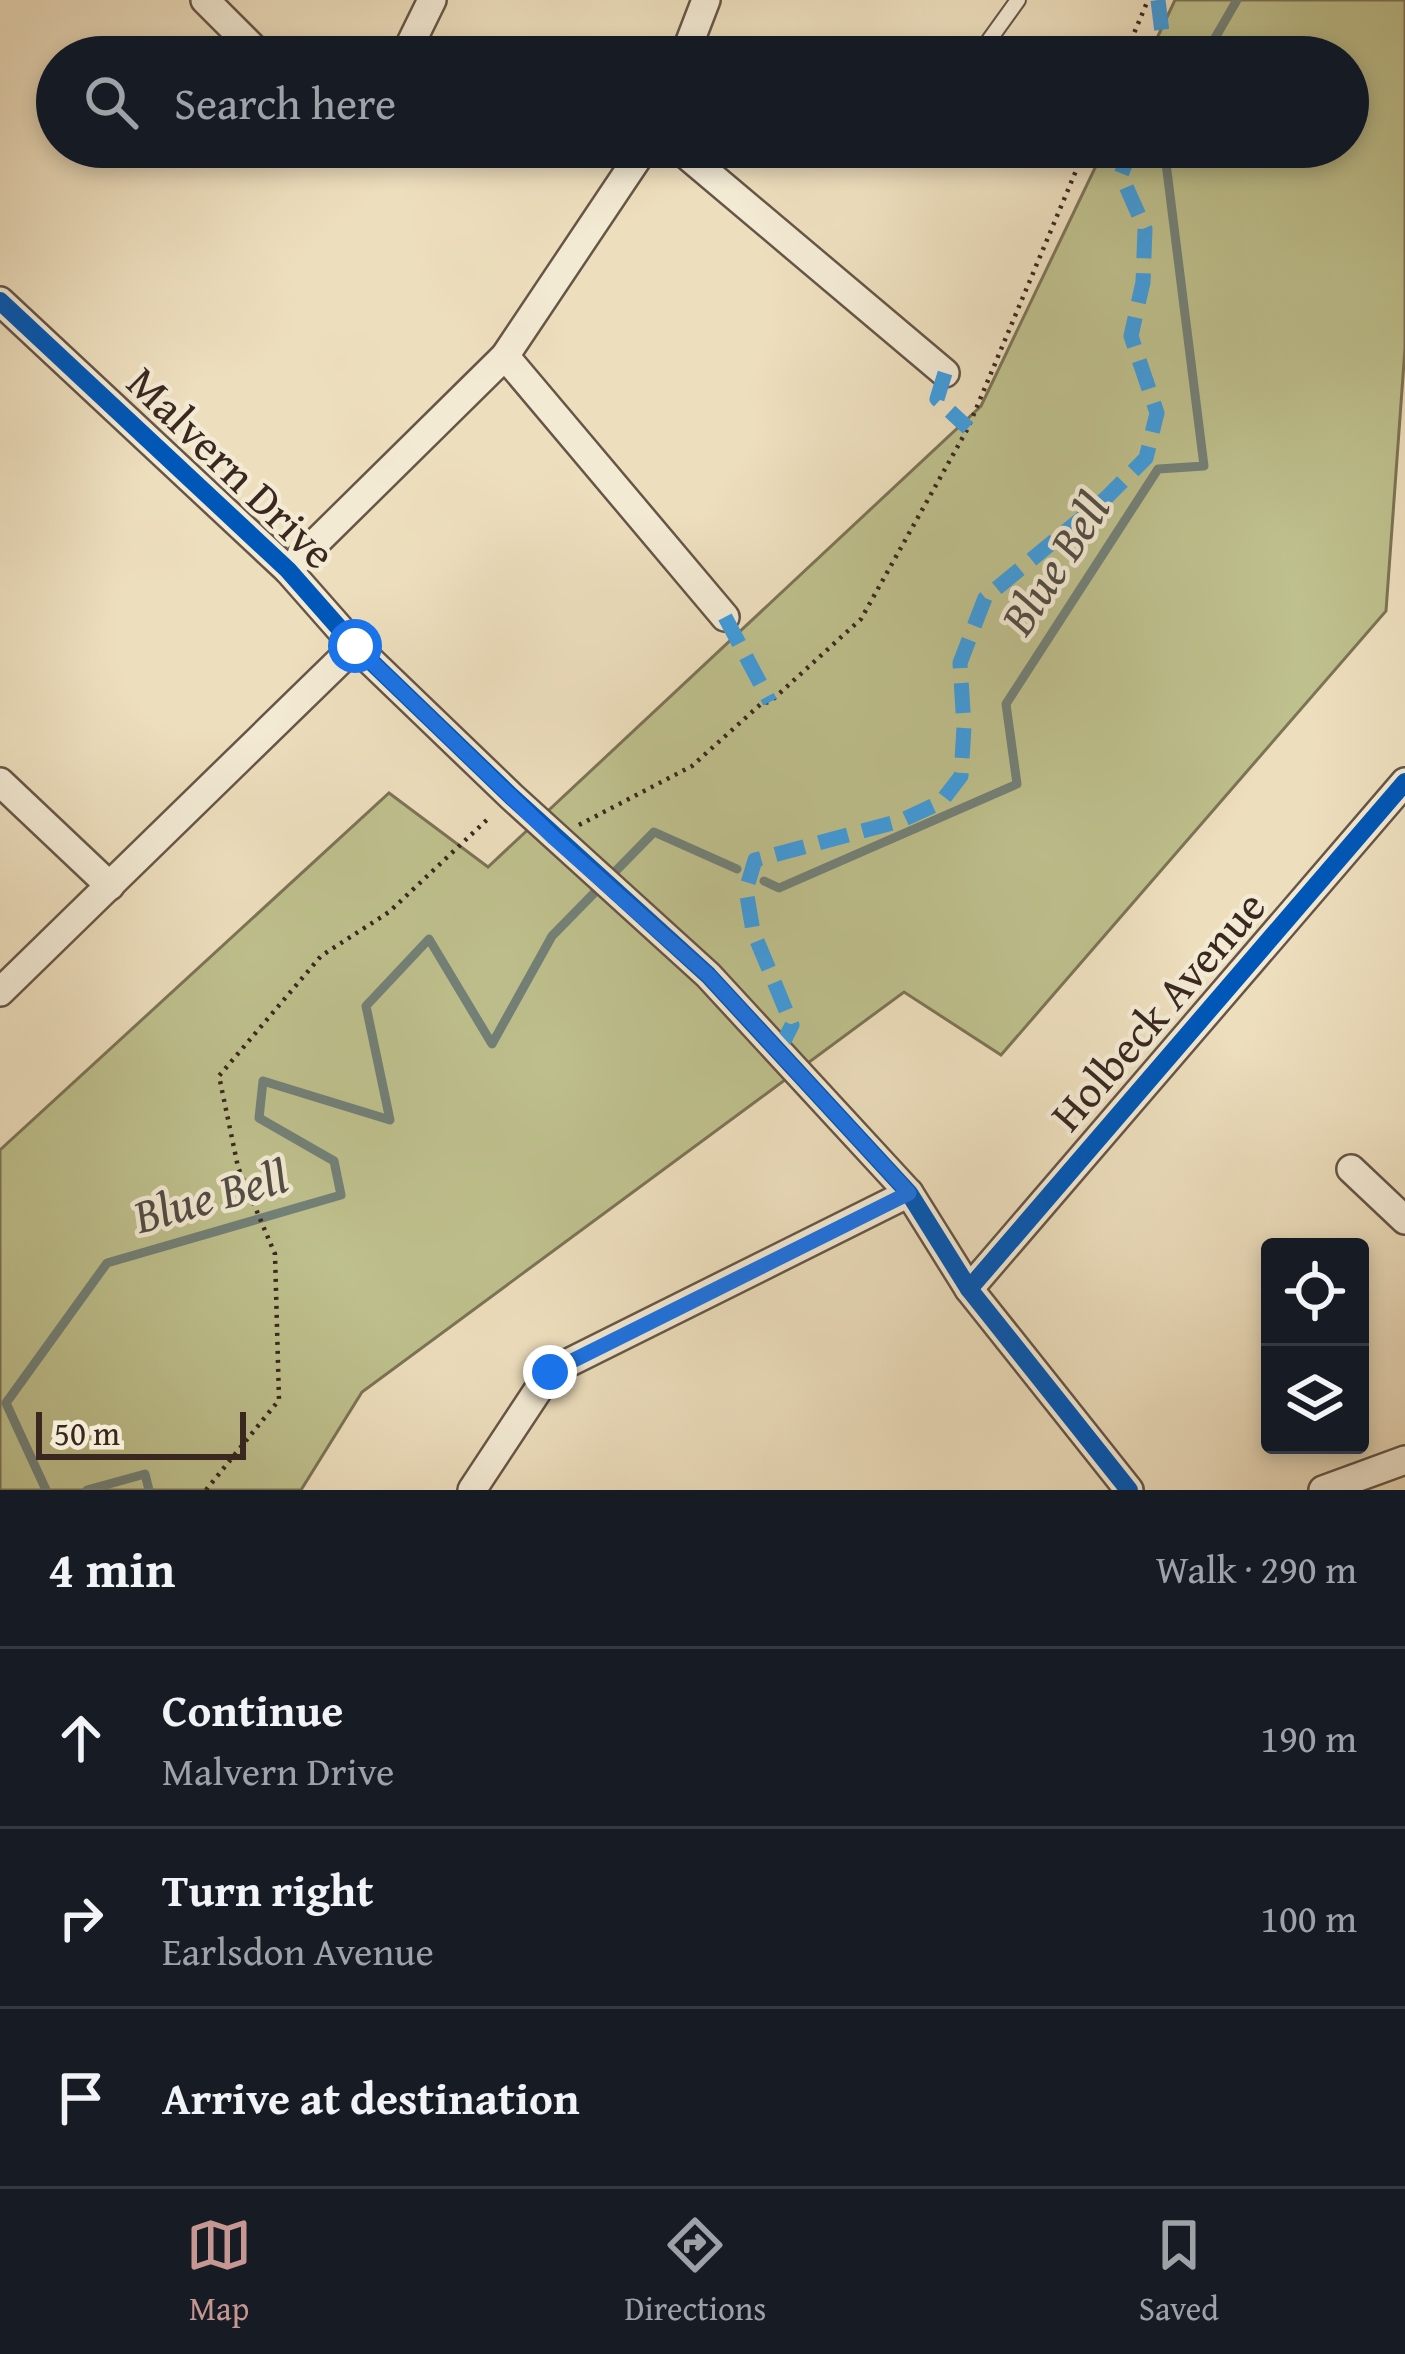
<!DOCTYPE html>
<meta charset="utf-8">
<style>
body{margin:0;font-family:"Gentium Book Plus",serif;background:#20242c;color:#f1f3f6}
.controls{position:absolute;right:36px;bottom:36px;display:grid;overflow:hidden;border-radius:12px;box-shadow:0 6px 18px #0003}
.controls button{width:108px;height:108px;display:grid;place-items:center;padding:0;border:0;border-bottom:3px solid #363941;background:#171b24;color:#f1f3f6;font:60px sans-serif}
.scale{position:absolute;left:36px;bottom:30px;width:210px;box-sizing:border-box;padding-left:12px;border:6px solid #3a2820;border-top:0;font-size:33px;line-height:42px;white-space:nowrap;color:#3a2820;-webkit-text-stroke:9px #f3ead4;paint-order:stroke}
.stop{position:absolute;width:36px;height:36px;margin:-27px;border:9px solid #1a73e8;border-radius:50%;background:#fff}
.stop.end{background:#1a73e8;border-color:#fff;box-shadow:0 3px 12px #0008}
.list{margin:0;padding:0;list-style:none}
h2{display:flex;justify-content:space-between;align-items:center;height:156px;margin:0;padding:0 48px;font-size:51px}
h2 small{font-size:39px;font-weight:400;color:#9ea1a6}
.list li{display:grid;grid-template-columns:78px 1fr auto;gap:36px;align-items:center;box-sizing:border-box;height:180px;padding:0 48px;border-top:3px solid #363941}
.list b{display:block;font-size:45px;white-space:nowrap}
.list p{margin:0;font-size:39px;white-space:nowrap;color:#9ea1a6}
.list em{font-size:39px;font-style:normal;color:#9ea1a6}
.icon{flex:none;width:66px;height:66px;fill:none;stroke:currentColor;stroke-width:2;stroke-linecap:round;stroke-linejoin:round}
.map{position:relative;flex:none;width:1405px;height:1490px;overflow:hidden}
.search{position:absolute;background:#171b24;box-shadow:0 6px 18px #0003;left:36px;right:36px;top:36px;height:132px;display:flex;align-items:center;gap:30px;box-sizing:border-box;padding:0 42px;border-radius:66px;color:#9ea1a6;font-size:45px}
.sheet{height:696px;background:#171b24}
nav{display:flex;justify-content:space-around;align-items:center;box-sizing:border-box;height:168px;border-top:3px solid #363941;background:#171b24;font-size:33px;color:#9ea1a6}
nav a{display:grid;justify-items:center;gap:6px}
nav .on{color:#c59692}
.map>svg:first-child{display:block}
.green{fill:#bec08d;stroke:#7c7456;stroke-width:3}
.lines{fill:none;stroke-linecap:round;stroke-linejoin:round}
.stream{stroke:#738178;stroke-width:9}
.lane-casing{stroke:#675647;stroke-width:18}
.street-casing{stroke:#675647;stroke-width:32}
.path{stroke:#3a2820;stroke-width:4.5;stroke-dasharray:3 6;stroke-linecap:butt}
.lane{stroke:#f3ead4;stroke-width:14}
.street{stroke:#f3ead4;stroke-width:27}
.quiet{stroke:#3e9ce0;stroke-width:15;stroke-dasharray:30 15;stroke-linecap:butt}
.cycleway-casing{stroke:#f3ead4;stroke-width:26}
.cycleway{stroke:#0057b8;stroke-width:18}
.route{stroke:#1a73e8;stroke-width:15}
.labels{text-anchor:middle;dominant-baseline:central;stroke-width:9;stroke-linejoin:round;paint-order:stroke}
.street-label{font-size:45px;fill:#3a2820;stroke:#f3ead4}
.water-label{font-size:48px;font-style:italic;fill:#524d44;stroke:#f3ead4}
</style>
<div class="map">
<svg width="1405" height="1490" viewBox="0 0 1405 1490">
<rect width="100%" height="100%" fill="#eddebd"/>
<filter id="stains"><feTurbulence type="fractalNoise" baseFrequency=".00167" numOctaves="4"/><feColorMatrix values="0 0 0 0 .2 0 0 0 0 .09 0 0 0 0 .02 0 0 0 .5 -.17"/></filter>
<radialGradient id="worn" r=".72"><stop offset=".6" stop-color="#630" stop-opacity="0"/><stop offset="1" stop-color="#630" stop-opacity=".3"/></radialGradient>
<polygon class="green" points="1175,0 1405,0 1405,348 1386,611 1001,1055 904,992 362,1392 301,1490 0,1490 0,1150 389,793 488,867 981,406 1105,147 1348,147 1348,57 1148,57"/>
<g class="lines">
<g class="stream">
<polyline points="1204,57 1237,0"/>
<polyline points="764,881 779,888 1017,784 1006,704 1158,469 1204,466 1164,147"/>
<polyline points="46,1490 6,1403 107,1263 341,1195 334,1161 259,1118 263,1081 390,1120 366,1006 429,939 492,1044 552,936 654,832 737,869"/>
<polyline points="87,1490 145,1474 149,1490"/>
</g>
<g class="lane-casing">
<polyline id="lane" points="977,57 1018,0"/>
</g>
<g class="street-casing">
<g id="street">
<polyline points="205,0 262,57"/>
<polyline points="404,57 432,0"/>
<polyline points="684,57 706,0"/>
<polyline points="677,147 945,373"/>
<polyline points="0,301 288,570 355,646 512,797 708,975 909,1193 969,1289 1129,1490"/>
<polyline points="505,356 725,617"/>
<polyline points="288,570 505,356 645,147"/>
<polyline points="0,782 110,886"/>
<polyline points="0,992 355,646"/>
<polyline points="1351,1169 1405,1220"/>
<polyline points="969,1289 1405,782"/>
<polyline points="472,1490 550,1372 909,1193"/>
<polyline points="1323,1490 1405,1460"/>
</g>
</g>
<g class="path">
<polyline points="1124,57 1148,0"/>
<polyline points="579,825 692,766 762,703 770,702 861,619 968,428 1086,147"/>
<polyline points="206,1490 279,1400 275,1254 238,1167 219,1076 321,956 389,912 491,816"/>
</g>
<use href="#lane" class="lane"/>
<use href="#street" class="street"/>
<g class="quiet">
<polyline points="1158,0 1165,57"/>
<polyline points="945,373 937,399 968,428"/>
<polyline points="725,617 770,702"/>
<polyline points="779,1051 792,1025 753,931 746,890 755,860 900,821 941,802 961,776 964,727 960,663 985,598 1106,498 1146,458 1157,413 1131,336 1143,282 1145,229 1121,175 1132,147"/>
</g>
<g class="cycleway-casing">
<g id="cycleway">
<polyline points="0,301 288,570 355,646 512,797 708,975 909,1193 969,1289 1129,1490"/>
<polyline points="969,1289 1405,782"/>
</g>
</g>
<use href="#cycleway" class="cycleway"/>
</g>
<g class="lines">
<polyline class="route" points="355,646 554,838 708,975 909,1193 550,1372"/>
</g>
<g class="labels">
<g class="street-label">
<text transform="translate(232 467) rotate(44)">Malvern Drive</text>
<text transform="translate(1157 1010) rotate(-49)">Holbeck Avenue</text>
</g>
<g class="water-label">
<text transform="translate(1054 563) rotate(-57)">Blue Bell</text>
<text transform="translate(210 1195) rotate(-16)">Blue Bell</text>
</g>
</g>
<rect width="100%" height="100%" filter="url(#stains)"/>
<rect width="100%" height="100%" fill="url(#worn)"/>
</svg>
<div class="controls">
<button><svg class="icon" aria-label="locate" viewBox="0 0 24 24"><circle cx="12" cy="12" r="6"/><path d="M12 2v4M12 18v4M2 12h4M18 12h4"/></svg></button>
<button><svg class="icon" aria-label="layers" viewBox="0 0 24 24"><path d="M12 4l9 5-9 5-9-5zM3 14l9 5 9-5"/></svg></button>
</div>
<div class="scale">50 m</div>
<div class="stop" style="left:355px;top:646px"></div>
<div class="stop end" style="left:550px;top:1372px"></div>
<div class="search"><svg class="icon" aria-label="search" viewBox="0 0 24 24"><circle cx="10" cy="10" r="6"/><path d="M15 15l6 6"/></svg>Search here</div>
</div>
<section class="sheet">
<h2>4 min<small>Walk · 290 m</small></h2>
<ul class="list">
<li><svg class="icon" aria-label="ahead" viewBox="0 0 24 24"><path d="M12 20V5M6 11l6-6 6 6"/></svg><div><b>Continue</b><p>Malvern Drive</p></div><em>190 m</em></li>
<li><svg class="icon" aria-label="right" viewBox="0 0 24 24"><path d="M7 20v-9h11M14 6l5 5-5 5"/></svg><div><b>Turn right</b><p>Earlsdon Avenue</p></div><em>100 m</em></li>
<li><svg class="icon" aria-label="arrive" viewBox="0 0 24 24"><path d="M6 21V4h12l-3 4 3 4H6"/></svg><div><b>Arrive at destination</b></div></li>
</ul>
</section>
<nav>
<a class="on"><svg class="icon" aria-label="map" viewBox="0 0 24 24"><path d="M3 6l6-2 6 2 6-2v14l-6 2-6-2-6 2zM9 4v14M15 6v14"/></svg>Map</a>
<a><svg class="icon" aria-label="directions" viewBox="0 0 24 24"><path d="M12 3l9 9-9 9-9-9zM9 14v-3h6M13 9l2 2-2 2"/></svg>Directions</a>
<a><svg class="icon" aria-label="saved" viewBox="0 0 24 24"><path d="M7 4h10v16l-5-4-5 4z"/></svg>Saved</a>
</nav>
